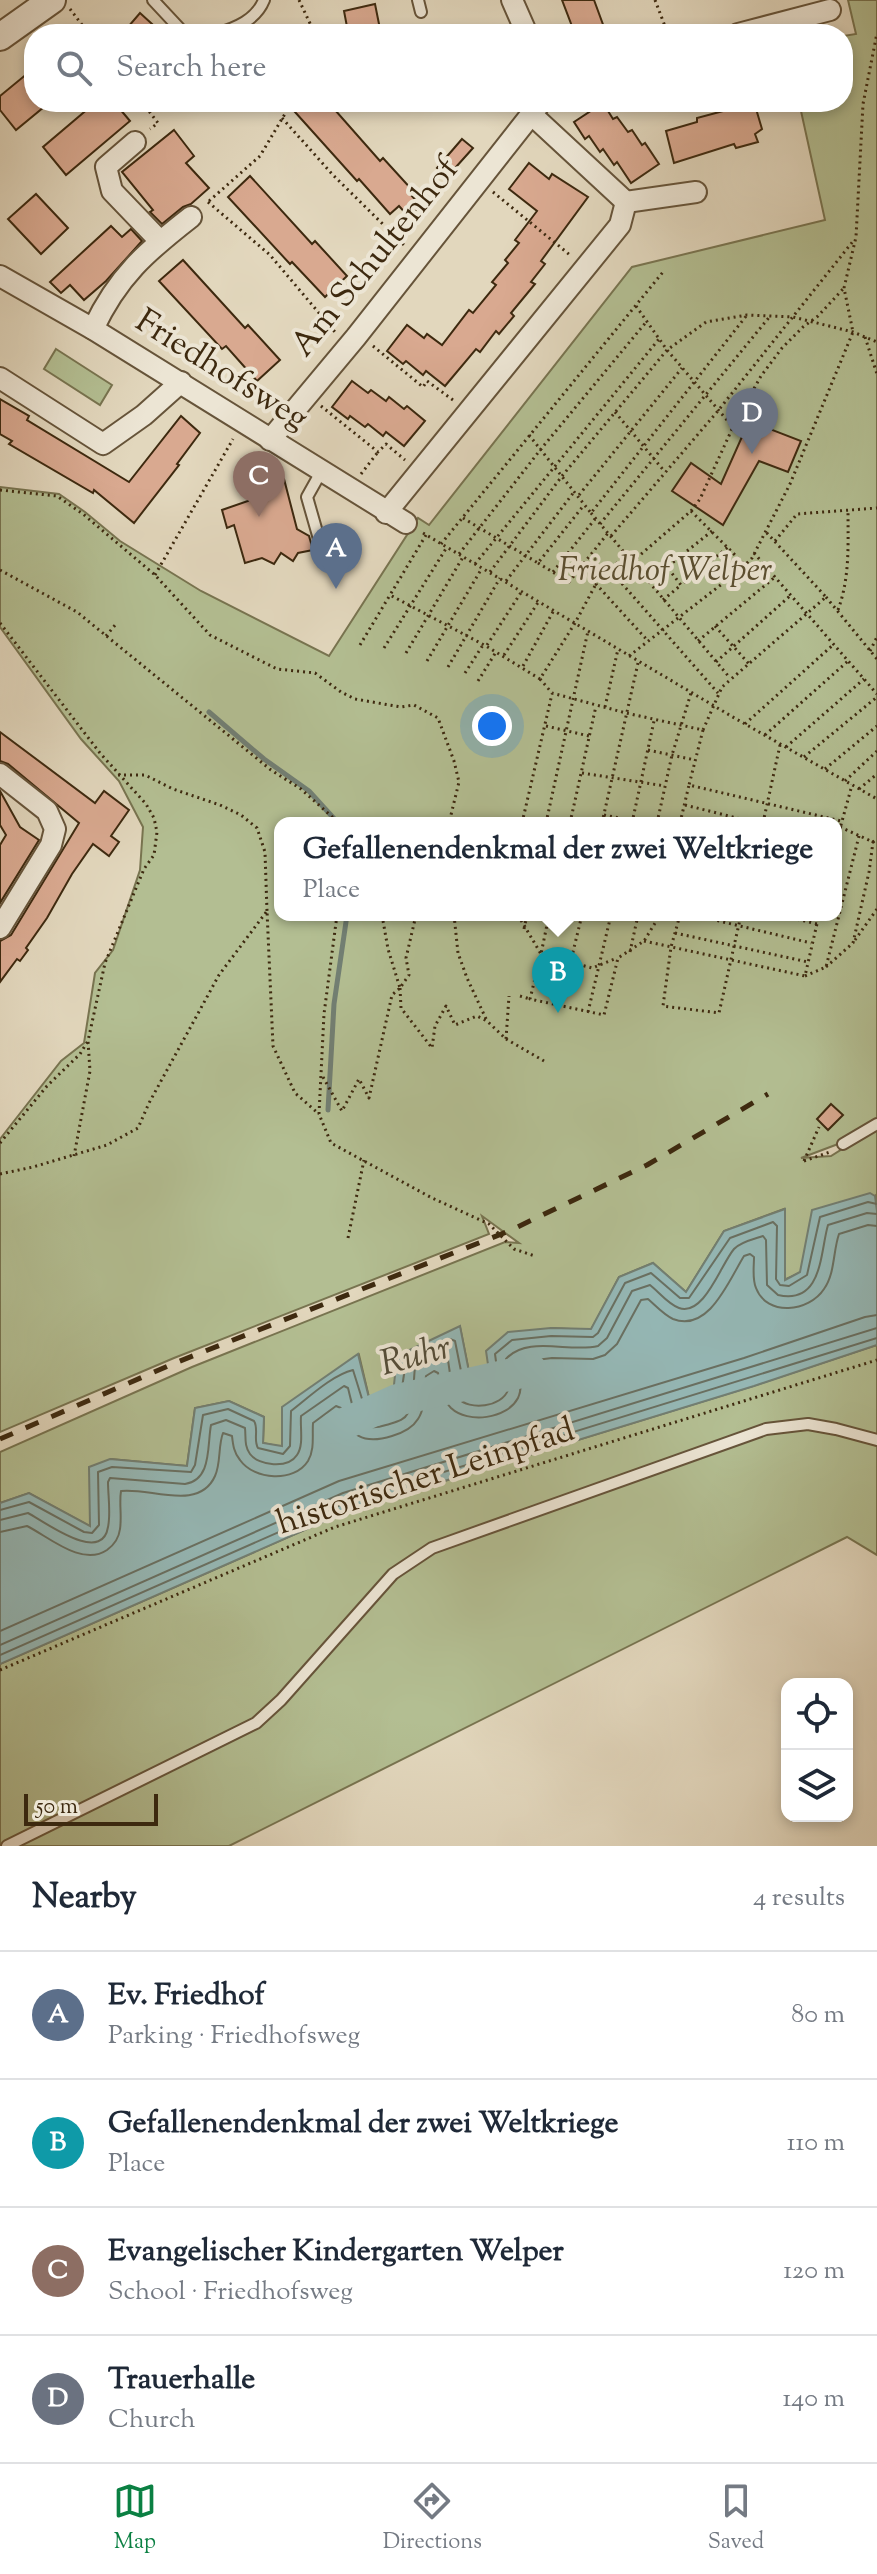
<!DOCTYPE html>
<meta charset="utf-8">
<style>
body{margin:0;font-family:"Sorts Mill Goudy",serif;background:#f2f2f3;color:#1f2937}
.controls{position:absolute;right:24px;bottom:24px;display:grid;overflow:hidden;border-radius:16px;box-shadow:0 4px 12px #0003}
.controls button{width:72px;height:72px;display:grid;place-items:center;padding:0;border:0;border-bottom:2px solid #e0e1e3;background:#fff;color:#1f2937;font:40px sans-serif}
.scale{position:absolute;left:24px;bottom:20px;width:134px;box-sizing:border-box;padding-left:8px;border:4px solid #3d290f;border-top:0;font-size:22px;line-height:28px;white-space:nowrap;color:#3d290f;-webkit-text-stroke:6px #ece5d4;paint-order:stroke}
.you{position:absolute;left:492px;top:726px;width:28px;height:28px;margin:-20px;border:6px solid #fff;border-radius:50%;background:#1a73e8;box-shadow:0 0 0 12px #1a73e833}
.badge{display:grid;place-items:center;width:52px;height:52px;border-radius:50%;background:#0b8043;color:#fff;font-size:26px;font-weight:700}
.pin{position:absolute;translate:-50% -66px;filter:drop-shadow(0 2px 4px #0008)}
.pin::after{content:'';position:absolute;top:42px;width:28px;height:24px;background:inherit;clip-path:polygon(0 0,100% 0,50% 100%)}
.popup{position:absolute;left:274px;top:817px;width:568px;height:104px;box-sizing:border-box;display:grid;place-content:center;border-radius:16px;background:#fff;filter:drop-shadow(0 2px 6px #0005);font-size:26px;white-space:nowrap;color:#747a83}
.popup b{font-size:30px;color:#1f2937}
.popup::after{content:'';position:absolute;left:50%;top:100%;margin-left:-16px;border:16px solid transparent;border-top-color:#fff}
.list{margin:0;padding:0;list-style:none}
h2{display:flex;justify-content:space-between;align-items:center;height:104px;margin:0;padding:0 32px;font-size:34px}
h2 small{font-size:26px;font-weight:400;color:#747a83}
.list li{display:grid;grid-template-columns:52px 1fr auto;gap:24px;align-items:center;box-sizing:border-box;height:128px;padding:0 32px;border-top:2px solid #e0e1e3}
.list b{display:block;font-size:30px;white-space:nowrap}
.list p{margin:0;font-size:26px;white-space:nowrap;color:#747a83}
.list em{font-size:26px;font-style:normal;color:#747a83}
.icon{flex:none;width:44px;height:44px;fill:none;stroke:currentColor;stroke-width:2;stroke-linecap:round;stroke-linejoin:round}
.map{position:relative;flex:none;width:877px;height:1846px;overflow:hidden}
.search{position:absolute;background:#fff;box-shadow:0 4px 12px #0003;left:24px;right:24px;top:24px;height:88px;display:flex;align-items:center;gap:20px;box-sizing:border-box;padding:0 28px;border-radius:32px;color:#747a83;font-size:30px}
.sheet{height:616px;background:#fff}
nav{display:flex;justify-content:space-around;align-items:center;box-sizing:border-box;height:112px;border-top:2px solid #e0e1e3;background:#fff;font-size:22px;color:#747a83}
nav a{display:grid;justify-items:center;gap:4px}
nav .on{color:#0b8043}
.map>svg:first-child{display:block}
.green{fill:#b3be92;stroke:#787450;stroke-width:2;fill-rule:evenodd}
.water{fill:#95b8b6;stroke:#727f73;stroke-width:2}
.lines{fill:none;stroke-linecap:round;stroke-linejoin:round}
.shore{stroke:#697062;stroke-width:2}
.stream{stroke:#727f73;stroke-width:5}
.river{stroke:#95b8b6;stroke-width:32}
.building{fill:#d9a990;stroke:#3d290f;stroke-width:2}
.service-casing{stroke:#66543a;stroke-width:14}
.minor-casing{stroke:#66543a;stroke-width:24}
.tertiary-casing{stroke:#66543a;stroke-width:30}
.path{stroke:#3d290f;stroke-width:3;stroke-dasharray:2 4;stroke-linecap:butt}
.service{stroke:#ece5d4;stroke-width:10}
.minor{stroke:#ece5d4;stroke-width:20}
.tertiary{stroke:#ece5d4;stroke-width:26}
.rail{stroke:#3d290f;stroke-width:5;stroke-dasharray:14 14;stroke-linecap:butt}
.labels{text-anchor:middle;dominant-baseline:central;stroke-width:8;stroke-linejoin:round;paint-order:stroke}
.street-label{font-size:34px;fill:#3d290f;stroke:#ece5d4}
.park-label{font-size:34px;font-style:italic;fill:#5a4e30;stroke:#ece5d4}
.water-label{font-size:36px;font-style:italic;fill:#534d39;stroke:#ece5d4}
</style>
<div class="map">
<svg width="877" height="1846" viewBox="0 0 877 1846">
<rect width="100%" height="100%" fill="#e2d7bd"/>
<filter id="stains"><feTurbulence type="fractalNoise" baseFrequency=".0025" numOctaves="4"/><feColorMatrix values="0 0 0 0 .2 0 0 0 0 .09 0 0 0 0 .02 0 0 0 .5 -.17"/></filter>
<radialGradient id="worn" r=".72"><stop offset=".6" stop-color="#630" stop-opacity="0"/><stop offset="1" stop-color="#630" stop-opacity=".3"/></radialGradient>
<g class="green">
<path d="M848,0H877V1123L846,1141L801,1158L831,1156L877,1127V1211L875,1196L800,1273L784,1280V1209L724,1231L686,1292L653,1263L619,1277L591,1330L551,1328L492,1385L472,1387L460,1327L393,1404L372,1410L359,1355L282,1447L263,1443L264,1417L229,1401L195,1408L187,1466L111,1459L91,1527L29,1493L0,1503V1452L192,1367L505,1242L519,1243L482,1216L489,1234L174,1358L0,1432V1139L61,1061L84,1043L95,973L113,950L140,870L143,827L119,781L81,739L0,627V487L59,494L85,512L120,541L201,591L329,656L418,518L429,525L632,267L825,220L799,102H843V36L856,34ZM280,823H836V915H280Z"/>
<polygon points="56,349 112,385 100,405 44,369"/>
<polygon points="877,1345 877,1555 847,1537 229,1846 0,1846 0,1664 350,1510 753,1386"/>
</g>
<polygon class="water" points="870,1193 875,1196 877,1211 877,1345 754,1386 350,1510 0,1664 0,1503 29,1493 90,1526 89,1467 110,1459 187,1466 195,1408 229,1401 264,1417 263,1443 282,1446 282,1407 358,1354 372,1410 392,1404 397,1356 460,1326 472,1387 491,1385 486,1351 508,1332 551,1328 591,1329 619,1277 653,1263 686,1292 724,1231 785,1209 785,1280 800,1272 812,1210"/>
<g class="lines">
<g class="shore">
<path d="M0,1510L29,1502L84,1532L92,1533L99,1525L98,1472L112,1467L191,1472L195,1465L203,1415L228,1409L254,1421C259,1429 253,1440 258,1448L283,1454L290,1446L291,1411C308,1398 332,1375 353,1370L367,1415L376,1418L399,1408L406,1361L450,1339L455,1341L465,1391L473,1395L493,1393L499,1384L495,1354L512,1340L551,1336L593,1337L598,1333L625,1283L651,1273L680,1298H689L730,1238L773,1222L777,1226L776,1279L780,1285L789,1286L807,1275L820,1217L868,1202L877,1204"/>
<path d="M0,1520L28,1513C45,1522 102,1565 108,1527C111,1513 108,1496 108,1482L110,1478L185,1484C212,1480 207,1446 211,1425L226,1420L245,1428C246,1437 244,1446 250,1454C259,1466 288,1469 297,1455C304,1445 300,1428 301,1416L344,1386L348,1388C354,1411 355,1435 386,1425C395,1422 404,1421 408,1413C415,1401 413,1381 415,1368L443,1353L447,1355C450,1368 450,1388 458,1398C469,1411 502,1407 508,1390C512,1381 507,1368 506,1359C527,1335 570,1353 598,1346L607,1338L632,1291L650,1285C659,1292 668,1304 679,1308C704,1317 721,1264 734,1249C740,1242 754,1239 763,1236L766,1240L767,1285L778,1295C823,1305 820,1252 828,1225L867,1213L877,1214"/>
<path d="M0,1532L27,1526C49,1537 82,1567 107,1550C114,1545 119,1537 120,1529C122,1516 119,1503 121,1491C149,1487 199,1512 215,1476C221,1463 218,1446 223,1433L232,1436C233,1445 234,1453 240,1460C254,1480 294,1483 308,1461C315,1449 312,1435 313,1423L336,1406L341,1408C349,1436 363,1445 392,1436C402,1433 412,1429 418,1419C426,1407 424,1390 426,1376L434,1371L438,1373C441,1386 442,1399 451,1408C468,1424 507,1419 518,1398C524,1386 518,1373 520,1362L552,1358L593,1359L605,1355L617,1344L641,1300L648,1299C656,1306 664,1315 673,1319C709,1333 729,1280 744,1256L750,1254L754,1257C754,1267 752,1279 756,1288C767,1317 809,1312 824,1289C835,1274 833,1251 839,1234L868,1225L877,1226"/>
<polyline points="0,1631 339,1481 744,1358 865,1317 877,1315"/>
<polyline points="0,1645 343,1493 877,1328"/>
<polyline points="0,1655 347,1502 877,1338"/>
</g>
<g class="stream">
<polyline points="209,712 264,759 309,791 338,823"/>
<polyline points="328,1110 334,1004 347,915"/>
</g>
<polyline class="river" points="335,1428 397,1400 531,1370"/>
</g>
<g class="building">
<polygon points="562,0 594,0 605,30 595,34 575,34"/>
<polygon points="375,4 381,34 361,34 360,30 348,32 344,11"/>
<polygon points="140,13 163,34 122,34"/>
<polygon points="34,68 34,102 50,102 16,130 0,110 0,96"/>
<polygon points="96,102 114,102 130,121 66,175 43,147"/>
<polygon points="306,102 328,102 380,161 383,158 414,192 411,195 421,206 409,217 399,206 390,214 359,179 357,181 295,112"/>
<polygon points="730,102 754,102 762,129 755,134 758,142 736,148 734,144 674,163 666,131 697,122 697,118 727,110 726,105"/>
<polygon points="603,103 613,119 617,117 628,132 632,130 642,145 645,143 659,164 631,183 617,162 614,165 603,149 600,152 589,136 585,139 574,122"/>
<polygon points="174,130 194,156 186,163 209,188 191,204 183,207 162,224 150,212 153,210 122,172"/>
<polygon points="462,139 473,148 447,177 437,168"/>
<polygon points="529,163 549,179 552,174 588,197 541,261 545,264 531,282 535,284 511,313 514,316 499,334 496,331 480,352 476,349 445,386 426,371 423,375 406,361 403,364 387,351 407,325 424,338 427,334 442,345 469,310 473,313 496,285 492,282 508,263 505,260 519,243 515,240 537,211 509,189"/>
<polygon points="250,176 312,244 315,241 347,276 325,297 292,262 290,264 228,197"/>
<polygon points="36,194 68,228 41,254 8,219"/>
<polygon points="111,226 122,237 131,229 142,241 106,281 84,300 70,285 61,293 50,282"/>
<polygon points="183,260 245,328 248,325 280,360 257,381 226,346 222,349 159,281"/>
<polygon points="352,381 368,393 371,390 386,401 389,397 404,409 407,406 425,421 404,446 386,432 383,436 368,424 365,427 350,416 348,419 332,407"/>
<polygon points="0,399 29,416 27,420 129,482 181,416 200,433 177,464 179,465 134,523 94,490 93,493 9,444 12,441 0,434"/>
<polygon points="749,421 801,441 788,472 759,461 723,525 672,491 691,463 721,484"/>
<polygon points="249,459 284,479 297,529 309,536 313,550 298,553 293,561 281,553 274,564 262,558 245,563 234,525 227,528 222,510 248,501 255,483 240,471"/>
<polygon points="0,732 95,803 104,791 129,810 111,836 119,842 109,856 93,844 72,874 47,918 26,948 28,950 20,961 17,959 0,982 0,941 11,935 79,823 8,764 0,761"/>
<polygon points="0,791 20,827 39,840 0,903 0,845 6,835 0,825"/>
<polygon points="831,1104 843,1115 828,1130 817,1119"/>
</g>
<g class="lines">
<g class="service-casing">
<g id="service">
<polyline points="153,0 181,30 189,34"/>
<polyline points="418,0 421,12"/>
<path d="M216,34C236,28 256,20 264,0"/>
<polyline points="319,539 307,497 321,472"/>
<polyline points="843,1144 877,1124"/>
<polyline points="7,1846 256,1723 281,1700 393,1574 432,1548 766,1429 808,1424 836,1429 877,1440"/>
</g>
</g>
<g class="minor-casing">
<g id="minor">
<polyline points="512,0 527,34"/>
<polyline points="738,34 830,10"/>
<polyline points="531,114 626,202"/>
<polyline points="135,142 106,167 112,191 160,241"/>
<polyline points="626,202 696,192"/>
<polyline points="0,276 93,329 406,523"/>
<path d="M93,329C118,276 146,252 191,217"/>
<polyline points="0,378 103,444 144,415 181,382"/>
<polyline points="270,440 356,337 541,102"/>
<polyline points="386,513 620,225 626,202"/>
<polyline points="0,774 47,811 55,829 51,845 0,928"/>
</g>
</g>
<g class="tertiary-casing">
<polyline id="tertiary" points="0,37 52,0"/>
</g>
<g class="path">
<polyline points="299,0 315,34"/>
<polyline points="655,0 668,34"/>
<polyline points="70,9 89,34"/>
<polyline points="142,102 158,123 150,129"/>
<polyline points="282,118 333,175 404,245"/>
<polyline points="493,192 570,255"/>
<polyline points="209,201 260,156 292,102"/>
<polyline points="208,202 270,255 335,332"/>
<polyline points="636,306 667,350 733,427"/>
<polyline points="865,337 877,374"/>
<polyline points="373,346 423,387 427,381 453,400"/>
<polyline points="321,406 378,452 386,444 405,460"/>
<polyline points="615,412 665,472"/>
<polyline points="529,435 591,513 747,315"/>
<polyline points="361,474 378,452"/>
<polyline points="0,490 57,496 83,514 155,575 210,635 277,669 315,673 341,692 355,699 401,707 414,705 438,718 454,761 459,782 449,823"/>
<polyline points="579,495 682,368"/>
<polyline points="691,511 745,565"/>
<polyline points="591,513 730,678"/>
<polyline points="463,518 538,563 584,505"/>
<polyline points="600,524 771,315"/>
<polyline points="712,531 667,567 681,585 728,547"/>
<polyline points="423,533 731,716 877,799"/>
<polyline points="426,535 390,595 486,646 540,679 575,623 596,584"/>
<polyline points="611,536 717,412 854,240"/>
<polyline points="775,541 797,514 877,508"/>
<polyline points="441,544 663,272"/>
<polyline points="754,553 877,694"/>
<polyline points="459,554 541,449 647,321"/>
<polyline points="626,554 596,584 648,641"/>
<polyline points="632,562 691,511 700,499 733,427 761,376 782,348 803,327 818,316 844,288"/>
<polyline points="538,563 569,582 608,533"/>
<polyline points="475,564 659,339"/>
<polyline points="0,570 77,612 271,770 301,789 339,823"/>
<polyline points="610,570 718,693"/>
<polyline points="490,572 562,476 667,350 706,322 747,315 793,317 853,332 877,342"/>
<polyline points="553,572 595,519"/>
<polyline points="155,575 233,439"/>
<polyline points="506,581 574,492"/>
<polyline points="826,597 877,659"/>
<polyline points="663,600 681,585"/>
<path d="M838,610C850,577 848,545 848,510"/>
<polyline points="0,623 100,753 146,804 154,818 157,832 154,855 144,869 105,963 88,1041 90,1071 74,1156"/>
<polyline points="715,626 749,664"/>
<polyline points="106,636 116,624"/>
<polyline points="698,641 775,577"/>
<polyline points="360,645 390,595"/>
<polyline points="487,645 522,591"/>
<polyline points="384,648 447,547"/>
<polyline points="870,651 877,637"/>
<polyline points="406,653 463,557"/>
<polyline points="504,655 539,601"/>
<polyline points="629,656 740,570 752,558 790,484 853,332 844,288 856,237 863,104 877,33"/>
<polyline points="427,661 482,568"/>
<polyline points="716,662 791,595"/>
<polyline points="523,666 554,610"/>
<polyline points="448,667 500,578"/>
<polyline points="465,673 483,645"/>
<polyline points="540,679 552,693 626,713 703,730 722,687 826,597 766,532"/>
<polyline points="478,681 496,652"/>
<polyline points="605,707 618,649"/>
<polyline points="745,724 834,644"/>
<polyline points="546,726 589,736"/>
<polyline points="703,730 689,785 841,821"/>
<polyline points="765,735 848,661"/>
<polyline points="786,747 864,679"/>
<polyline points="648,750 695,760"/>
<polyline points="804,757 877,697"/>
<polyline points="825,769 877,726"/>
<polyline points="582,773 665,786"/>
<polyline points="118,775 145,775 173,789 220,805 241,815 257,828 265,852 267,911"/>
<polyline points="845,781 877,751"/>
<polyline points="859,789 877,774"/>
<polyline points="685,805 757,823"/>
<polyline points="604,815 645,823"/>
<polyline points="522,823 552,694"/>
<polyline points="546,823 588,631"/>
<polyline points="570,823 596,706"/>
<polyline points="602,823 638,663"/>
<polyline points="632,823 654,721"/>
<polyline points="657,823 672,755 691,693"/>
<polyline points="680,823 689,785"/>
<polyline points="763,823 780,745"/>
<polyline points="840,827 873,842 877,839"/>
<polyline points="836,843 852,785"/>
<polyline points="337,915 324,1014 319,1114 331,1143 432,1198 489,1224 514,1249 535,1256"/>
<polyline points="382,915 388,949 400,988 409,975 406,958 416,915"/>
<polyline points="454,915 458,953 467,978 487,1021"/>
<polyline points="518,915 541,954 530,999 604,1015 618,958 644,941 660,915"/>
<polyline points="549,915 541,954 592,968 617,958"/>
<polyline points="680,915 671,947 663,1006 719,1013 741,915"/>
<polyline points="694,915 811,943"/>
<polyline points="780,915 817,924"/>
<polyline points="524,929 527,915"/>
<polyline points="675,933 808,962"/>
<polyline points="855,940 877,909"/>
<polyline points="644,941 805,976 819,915"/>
<polyline points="630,952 638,915"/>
<polyline points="826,967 853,943 869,872 873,842 877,844"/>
<polyline points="805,976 826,967 859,836"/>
<polyline points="400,988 401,1008 432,1048 435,1026 446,1006 455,1025 477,1016 487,1021 506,1039 509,996"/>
<polyline points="520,996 530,999"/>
<polyline points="560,1005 582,915"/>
<polyline points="588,1012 611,915"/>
<polyline points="506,1039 544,1061"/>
<polyline points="323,1077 342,1111 359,1079 369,1098 392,995 400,988"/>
<polyline points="0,1143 47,1086 80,1054 88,1041"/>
<polyline points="804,1161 830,1152"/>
<polyline points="804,1161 819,1127"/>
<polyline points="0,1174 33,1167 107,1145 138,1128 149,1103 219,975 267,911 273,1046 295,1093 319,1114"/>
<polyline points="348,1238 364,1160"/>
<polyline points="0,1670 335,1527 877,1360"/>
</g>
<use href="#service" class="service"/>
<use href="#minor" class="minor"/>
<use href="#tertiary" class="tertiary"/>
<polyline class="rail" points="0,1439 175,1363 509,1231 647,1165 768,1094"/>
</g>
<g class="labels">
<g class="street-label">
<text transform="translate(376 258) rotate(-51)">Am Schultenhof</text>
<text transform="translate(221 371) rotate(32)">Friedhofsweg</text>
<text transform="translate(426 1478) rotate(-18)">historischer Leinpfad</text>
</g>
<g class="park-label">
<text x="665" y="571">Friedhof Welper</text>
</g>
<g class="water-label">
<text transform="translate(416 1357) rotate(-15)">Ruhr</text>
</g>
</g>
<rect width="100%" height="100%" filter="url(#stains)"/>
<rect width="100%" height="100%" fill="url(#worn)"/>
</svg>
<div class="controls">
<button><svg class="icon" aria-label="locate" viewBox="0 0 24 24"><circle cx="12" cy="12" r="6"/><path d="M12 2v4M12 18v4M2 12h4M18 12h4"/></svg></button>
<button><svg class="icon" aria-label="layers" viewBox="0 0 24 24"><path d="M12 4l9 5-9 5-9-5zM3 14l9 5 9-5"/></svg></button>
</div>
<div class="scale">50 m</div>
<div class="you"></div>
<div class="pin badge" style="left:336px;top:589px;background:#5c6f8a">A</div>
<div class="pin badge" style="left:558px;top:1013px;background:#0f9aa8">B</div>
<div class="popup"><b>Gefallenendenkmal der zwei Weltkriege</b>Place</div>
<div class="pin badge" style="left:259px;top:517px;background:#8d6e63">C</div>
<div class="pin badge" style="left:752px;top:454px;background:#6b7280">D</div>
<div class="search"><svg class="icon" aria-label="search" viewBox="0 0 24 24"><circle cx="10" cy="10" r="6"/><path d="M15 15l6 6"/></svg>Search here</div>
</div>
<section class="sheet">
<h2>Nearby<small>4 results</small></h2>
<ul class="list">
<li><span class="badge" style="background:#5c6f8a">A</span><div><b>Ev. Friedhof</b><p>Parking · Friedhofsweg</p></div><em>80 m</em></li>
<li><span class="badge" style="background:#0f9aa8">B</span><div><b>Gefallenendenkmal der zwei Weltkriege</b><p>Place</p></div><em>110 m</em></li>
<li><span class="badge" style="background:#8d6e63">C</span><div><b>Evangelischer Kindergarten Welper</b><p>School · Friedhofsweg</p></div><em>120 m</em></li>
<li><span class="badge" style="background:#6b7280">D</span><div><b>Trauerhalle</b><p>Church</p></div><em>140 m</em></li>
</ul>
</section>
<nav>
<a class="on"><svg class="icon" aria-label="map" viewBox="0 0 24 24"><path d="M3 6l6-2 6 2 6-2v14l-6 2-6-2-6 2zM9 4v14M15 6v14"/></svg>Map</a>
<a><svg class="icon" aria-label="directions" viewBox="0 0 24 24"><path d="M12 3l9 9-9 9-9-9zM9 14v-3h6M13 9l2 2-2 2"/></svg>Directions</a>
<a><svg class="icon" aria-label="saved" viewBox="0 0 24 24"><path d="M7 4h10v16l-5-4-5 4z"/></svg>Saved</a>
</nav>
